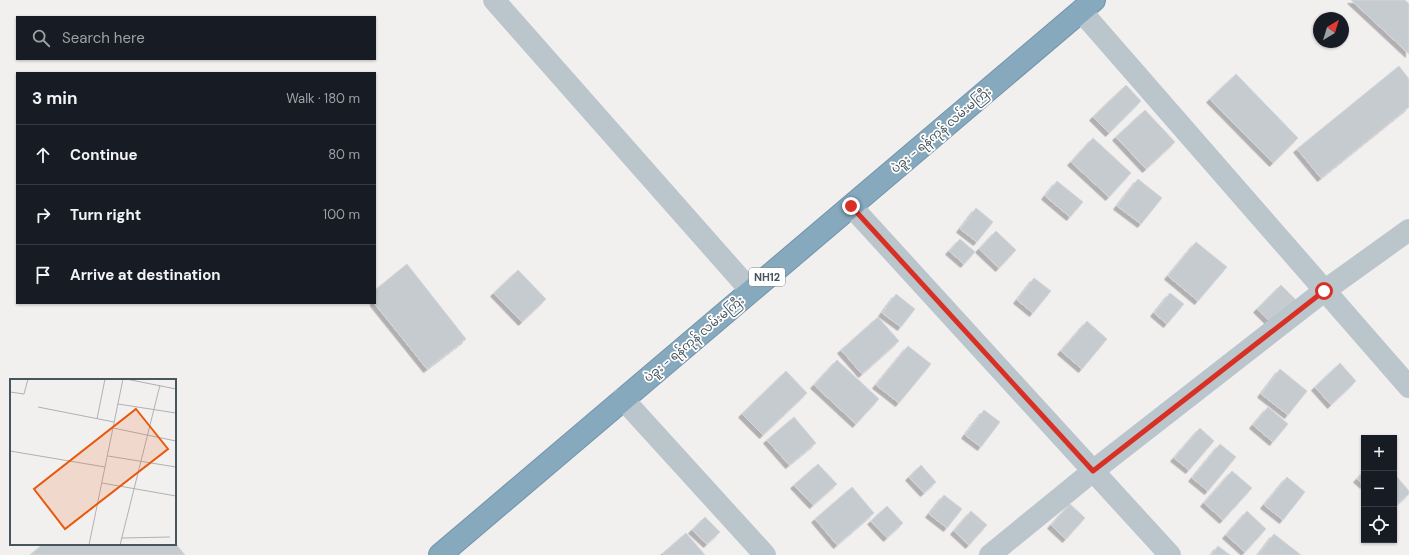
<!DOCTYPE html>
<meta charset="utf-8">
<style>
body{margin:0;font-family:"DM Sans","Noto Sans Myanmar",sans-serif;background:#242831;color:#f1f3f6}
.controls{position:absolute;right:12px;bottom:12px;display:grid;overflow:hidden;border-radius:0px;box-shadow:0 1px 3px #0004}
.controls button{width:36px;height:36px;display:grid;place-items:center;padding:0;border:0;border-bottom:1px solid #363941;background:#171b24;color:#f1f3f6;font:20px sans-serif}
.compass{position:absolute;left:1313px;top:12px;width:36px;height:36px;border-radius:50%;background:#171b24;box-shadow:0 1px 3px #0004;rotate:38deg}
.stop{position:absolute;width:12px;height:12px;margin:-9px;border:3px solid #d93025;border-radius:50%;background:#fff}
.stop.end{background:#d93025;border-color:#fff;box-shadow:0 1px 4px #0008}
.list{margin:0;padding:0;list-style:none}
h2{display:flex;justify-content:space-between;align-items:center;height:52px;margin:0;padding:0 16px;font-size:17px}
h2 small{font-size:13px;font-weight:400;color:#9ea1a6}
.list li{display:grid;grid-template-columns:26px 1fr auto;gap:12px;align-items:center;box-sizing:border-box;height:60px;padding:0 16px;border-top:1px solid #363941}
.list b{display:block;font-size:15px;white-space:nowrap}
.list em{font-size:13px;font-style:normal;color:#9ea1a6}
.icon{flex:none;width:22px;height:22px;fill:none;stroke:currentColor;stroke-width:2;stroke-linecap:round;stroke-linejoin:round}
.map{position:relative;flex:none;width:1409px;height:555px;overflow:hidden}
.search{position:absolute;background:#171b24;box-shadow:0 1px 3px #0004;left:16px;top:16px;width:360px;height:44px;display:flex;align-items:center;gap:10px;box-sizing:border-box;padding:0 14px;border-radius:0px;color:#9ea1a6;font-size:15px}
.panel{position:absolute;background:#171b24;box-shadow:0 1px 3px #0004;left:16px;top:72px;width:360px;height:232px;border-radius:0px}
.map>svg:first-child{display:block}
.building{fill:#c6cbcf;stroke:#d3d6db;filter:url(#shadow)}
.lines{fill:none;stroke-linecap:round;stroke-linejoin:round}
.highway-casing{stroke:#7294aa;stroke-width:24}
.minor{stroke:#bac5cc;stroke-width:22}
.highway{stroke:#86a9be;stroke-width:22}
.route{stroke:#d93025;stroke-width:5}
.labels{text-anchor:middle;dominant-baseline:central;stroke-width:3.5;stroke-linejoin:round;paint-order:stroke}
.shield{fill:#fff;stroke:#7e888e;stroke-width:1}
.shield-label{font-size:11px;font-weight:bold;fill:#47555d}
.street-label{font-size:12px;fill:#47555d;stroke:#fff}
.inset-road{fill:none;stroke:#aeb1b5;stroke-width:1}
.view{fill:#e8590c;fill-opacity:0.15;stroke:#e8590c;stroke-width:2}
.inset-edge{fill:none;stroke:#47555d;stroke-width:2}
</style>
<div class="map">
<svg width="1409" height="555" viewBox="0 0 1409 555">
<defs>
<filter id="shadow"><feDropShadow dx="-3.5" dy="3.5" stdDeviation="0" flood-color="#0004"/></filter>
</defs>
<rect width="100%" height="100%" fill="#f2efef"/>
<g class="building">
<polygon points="1351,0 1405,0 1409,4 1409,54"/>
<polygon points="1399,66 1409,79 1409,107 1321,178 1297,149"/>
<polygon points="1236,74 1298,138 1273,163 1210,99"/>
<polygon points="1126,85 1141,101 1109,133 1093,117"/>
<polygon points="1145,110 1175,142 1146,169 1116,137"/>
<polygon points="1093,138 1131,173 1109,197 1071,162"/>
<polygon points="1138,179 1162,198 1141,224 1117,206"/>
<polygon points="1057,181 1083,202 1070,217 1045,196"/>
<polygon points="976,208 993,222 977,242 960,229"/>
<polygon points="996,231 1016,250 999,268 979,249"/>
<polygon points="960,239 975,252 964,264 949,251"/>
<polygon points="1196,242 1227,267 1198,301 1168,276"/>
<polygon points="407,264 466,339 427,369 374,303 375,290"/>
<polygon points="518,270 546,299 522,322 494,293"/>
<polygon points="1034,278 1051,291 1033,313 1017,300"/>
<polygon points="1281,285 1297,301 1273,325 1257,309"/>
<polygon points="1170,293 1184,304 1167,324 1154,313"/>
<polygon points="896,294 915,309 901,327 882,313"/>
<polygon points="878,317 899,341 862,374 841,350"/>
<polygon points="1087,321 1107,339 1082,369 1061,351"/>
<polygon points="908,346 931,364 899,403 876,385"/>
<polygon points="837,360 879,399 856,424 814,385"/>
<polygon points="1340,363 1356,381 1331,405 1315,387"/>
<polygon points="1280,369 1307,391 1288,415 1261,394"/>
<polygon points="786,371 807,393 763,435 742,414"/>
<polygon points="1268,407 1288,424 1273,442 1253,425"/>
<polygon points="984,410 1000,422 981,447 965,435"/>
<polygon points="794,417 816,443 789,465 767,440"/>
<polygon points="1200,428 1214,441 1189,470 1174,458"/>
<polygon points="1220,444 1236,457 1208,491 1192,478"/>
<polygon points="818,464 837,484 813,505 794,485"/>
<polygon points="921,465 936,482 924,493 909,477"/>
<polygon points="1232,471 1252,488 1223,520 1204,503"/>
<polygon points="1364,471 1364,485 1357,479"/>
<polygon points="1287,477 1305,492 1283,520 1264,505"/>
<polygon points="1397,477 1409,491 1409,494 1394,507 1394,479"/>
<polygon points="852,487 874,513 837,545 815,519"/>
<polygon points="944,495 962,509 947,528 929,514"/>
<polygon points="1070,504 1085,518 1066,539 1051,525"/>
<polygon points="887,506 903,523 887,538 871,521"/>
<polygon points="971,511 987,525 969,545 954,531"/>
<polygon points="1247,511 1266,529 1245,552 1226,535"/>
<polygon points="705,517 720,532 707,544 692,530"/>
<polygon points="686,533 705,555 664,555 663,553"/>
<polygon points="1274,534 1301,555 1258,555"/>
<polygon points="175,543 185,555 30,555 43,544 175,544"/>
<polygon points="1218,546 1230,555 1211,555"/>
</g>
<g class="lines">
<g class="highway-casing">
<polyline id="highway" points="440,555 1094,0"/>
</g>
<g class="minor">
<polyline points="494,0 751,291"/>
<polyline points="1081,11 1409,387"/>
<polyline points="851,206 1170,555"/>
<polyline points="623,399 765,555"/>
<polyline points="990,555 1093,471 1324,291 1409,230"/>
</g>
<use href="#highway" class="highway"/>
</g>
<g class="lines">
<polyline class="route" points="851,206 1093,471 1324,291"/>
</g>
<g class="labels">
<rect class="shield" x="749" y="268" width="36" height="18" rx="3"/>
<g class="shield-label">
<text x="767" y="277">NH12</text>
</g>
<g class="street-label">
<text transform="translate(941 130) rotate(-40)">ပဲခူး - ရန်ကုန် လမ်းမကြီး</text>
<text transform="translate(694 339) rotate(-40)">ပဲခူး - ရန်ကုန် လမ်းမကြီး</text>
</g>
</g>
<g transform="translate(10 379)">
<rect width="166" height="166" fill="#f2efef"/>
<path class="inset-road" d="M116,0L166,10M0,13L14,15L18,0M108,25L166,34M28,28L104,43M87,40L95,0M103,49L166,62M0,72L95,88M98,77L166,88M92,104L166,117M112,159L160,158M79,166L113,0M110,166L150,6"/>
<path class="view" d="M126,30L158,70L55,150L24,110Z"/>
<rect width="166" height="166" class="inset-edge"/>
</g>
</svg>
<div class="controls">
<button>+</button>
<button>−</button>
<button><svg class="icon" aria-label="locate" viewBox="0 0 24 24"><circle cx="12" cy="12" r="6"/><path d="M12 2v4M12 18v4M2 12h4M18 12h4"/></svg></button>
</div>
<svg class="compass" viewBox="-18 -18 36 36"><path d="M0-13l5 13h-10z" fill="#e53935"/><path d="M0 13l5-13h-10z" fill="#9ea1a6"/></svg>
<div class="stop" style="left:1324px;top:291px"></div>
<div class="stop end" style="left:851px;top:206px"></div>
<div class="search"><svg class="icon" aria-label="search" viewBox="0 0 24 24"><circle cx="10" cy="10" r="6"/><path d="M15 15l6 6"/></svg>Search here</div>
<section class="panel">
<h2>3 min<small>Walk · 180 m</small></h2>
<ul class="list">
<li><svg class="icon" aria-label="ahead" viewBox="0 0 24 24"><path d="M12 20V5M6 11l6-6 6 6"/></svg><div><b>Continue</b></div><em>80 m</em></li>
<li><svg class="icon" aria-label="right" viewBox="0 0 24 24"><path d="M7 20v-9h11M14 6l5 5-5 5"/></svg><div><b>Turn right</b></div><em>100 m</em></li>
<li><svg class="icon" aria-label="arrive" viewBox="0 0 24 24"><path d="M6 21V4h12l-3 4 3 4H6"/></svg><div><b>Arrive at destination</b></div></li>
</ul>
</section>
</div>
